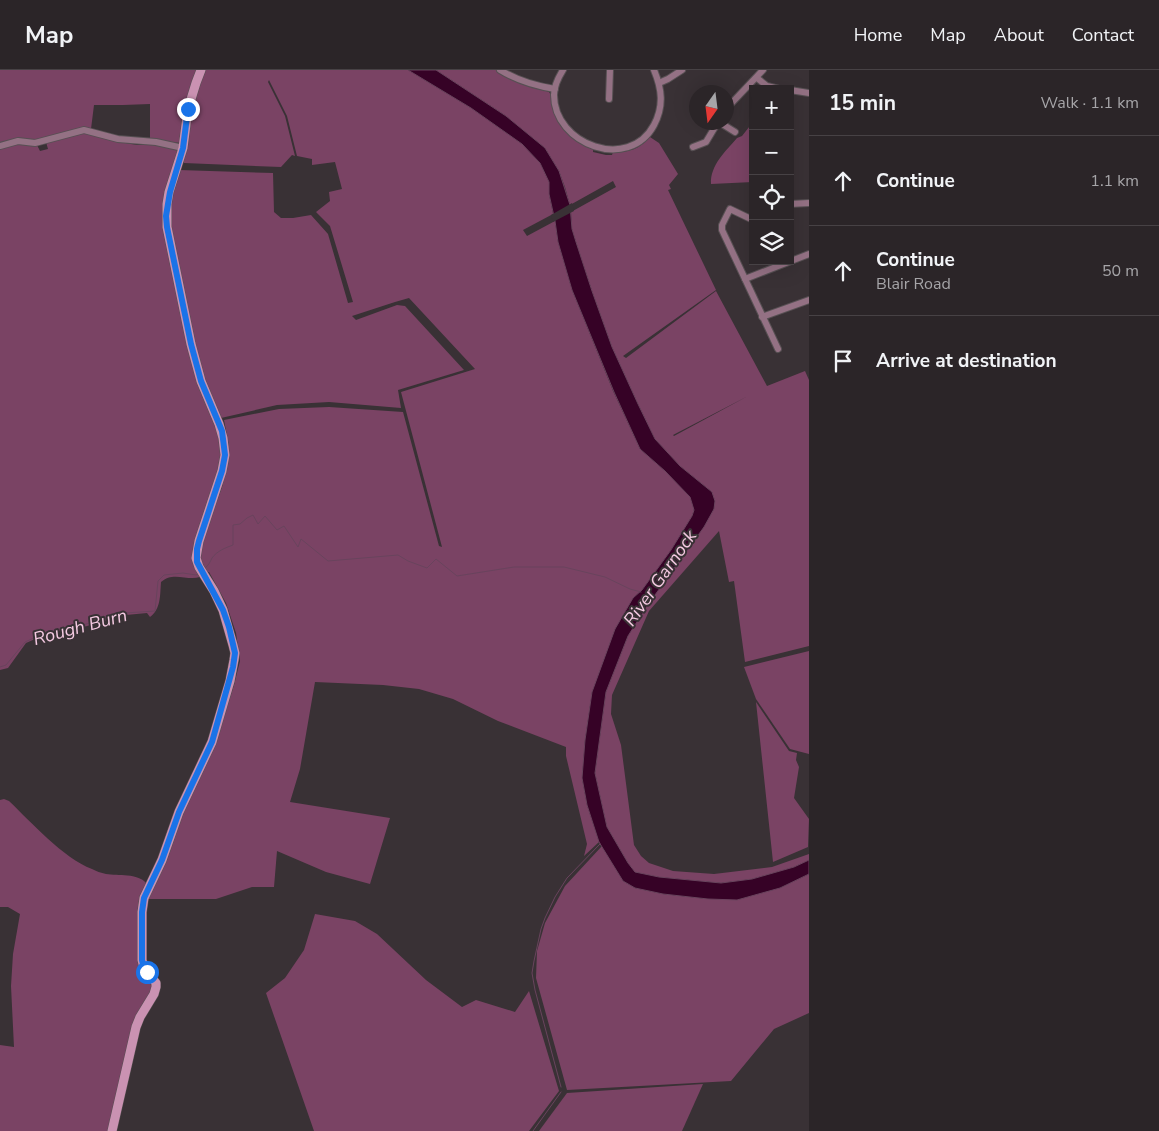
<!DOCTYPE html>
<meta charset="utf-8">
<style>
body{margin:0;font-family:"Nunito Sans",sans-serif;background:#332d30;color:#f1f3f6}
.controls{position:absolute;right:15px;top:15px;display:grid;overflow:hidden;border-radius:0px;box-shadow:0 5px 20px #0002}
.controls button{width:45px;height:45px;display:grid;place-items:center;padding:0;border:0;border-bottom:1px solid #474245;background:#2b2528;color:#f1f3f6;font:25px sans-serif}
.compass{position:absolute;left:689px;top:15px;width:45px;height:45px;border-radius:50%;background:#2b2528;box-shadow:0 5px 20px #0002;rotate:194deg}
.stop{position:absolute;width:15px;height:15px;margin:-11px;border:4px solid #1a73e8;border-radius:50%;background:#fff}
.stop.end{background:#1a73e8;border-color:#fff;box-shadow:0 1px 5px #0008}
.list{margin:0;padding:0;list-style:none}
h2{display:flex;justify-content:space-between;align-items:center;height:65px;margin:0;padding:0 20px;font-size:21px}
h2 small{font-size:16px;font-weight:400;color:#a6a5a8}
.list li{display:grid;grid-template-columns:32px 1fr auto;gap:15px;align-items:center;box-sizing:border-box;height:90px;padding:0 20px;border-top:1px solid #474245}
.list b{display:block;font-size:19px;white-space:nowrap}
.list p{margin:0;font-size:16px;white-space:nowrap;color:#a6a5a8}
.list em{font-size:16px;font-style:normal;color:#a6a5a8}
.icon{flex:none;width:28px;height:28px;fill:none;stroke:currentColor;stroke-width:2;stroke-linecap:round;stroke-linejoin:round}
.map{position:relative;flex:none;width:809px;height:1061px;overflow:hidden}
header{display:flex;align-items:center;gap:30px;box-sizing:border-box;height:70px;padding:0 25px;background:#2b2528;border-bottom:1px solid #474245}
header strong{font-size:24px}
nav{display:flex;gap:28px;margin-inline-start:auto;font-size:18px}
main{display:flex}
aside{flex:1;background:#2b2528}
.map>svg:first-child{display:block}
.green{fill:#7a4364;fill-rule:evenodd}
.water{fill:#360226;stroke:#69435d}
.pier{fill:#393135}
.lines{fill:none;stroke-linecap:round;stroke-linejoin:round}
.stream{stroke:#69435d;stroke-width:1}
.street-casing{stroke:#575053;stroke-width:8}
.secondary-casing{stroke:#575053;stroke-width:10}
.street{stroke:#947184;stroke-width:6}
.secondary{stroke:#ca92b2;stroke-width:9}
.route{stroke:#1a73e8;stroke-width:6}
.labels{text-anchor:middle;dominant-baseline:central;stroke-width:4;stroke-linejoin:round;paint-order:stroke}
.water-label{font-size:18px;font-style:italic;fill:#f5cae2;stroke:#393135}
</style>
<header>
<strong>Map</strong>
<nav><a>Home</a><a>Map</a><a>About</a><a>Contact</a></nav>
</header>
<main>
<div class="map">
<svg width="809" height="1061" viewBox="0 0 809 1061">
<rect width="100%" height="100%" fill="#393135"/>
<g class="green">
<polygon points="0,0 198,0 181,73 150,70 150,34 123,35 94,35 91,59 84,57 35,71 0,75"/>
<polygon points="206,0 408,0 471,38 522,74 540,93 549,112 549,124 553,144 523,160 527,166 555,151 558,172 572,220 613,321 640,379 665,401 691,427 694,440 692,446 671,480 642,520 633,528 592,622 585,670 582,708 587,735 599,772 584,786 587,774 566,686 566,677 498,651 453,629 419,619 383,615 315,612 300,699 290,732 390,748 370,814 326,802 277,781 274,817 252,817 216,829 148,829 174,770 183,741 215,674 234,615 240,591 236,563 226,533 209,502 205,503 199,490 204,465 222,417 228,389 229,376 224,350 279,339 329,337 403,342 439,476 442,477 401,322 475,299 409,228 395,232 352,246 356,250 397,235 405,236 464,300 398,320 401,338 329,332 277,335 221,348 199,294 169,157 171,126 179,100 273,103 274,142 281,148 293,148 311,145 328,164 348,233 353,232 330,156 316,142 330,131 329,122 342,119 335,92 312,95 312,89 297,86 287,46 269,10 268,12 285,46 295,86 292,85 281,97 184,93 183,91 188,75 190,48 199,16"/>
<path d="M436,0H496L505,6L549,22C554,28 554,37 556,45C561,63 578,71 593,79V82L606,85H612L613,82C629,82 638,80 650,67L659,73L678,104L669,115L671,119L668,120L716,220L623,286L626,288L716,221L767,316L805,301L809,310V576L745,592L734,511L729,512L719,461L649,541L612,625L611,644L621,675L634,775L641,786L649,793L673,801L714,804L772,797L809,784V790L794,797L752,809L721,813L659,807L635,803L628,793L607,757L595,703L606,622L628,566L712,422L680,396L655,369L638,334L612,277L592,221L576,172L572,159L571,142L616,117L613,111L570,135L565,117L559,101L545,78L506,46ZM748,326L674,366L673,365Z"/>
<path d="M753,52V112L711,114C710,95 726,81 737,68L742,66Z"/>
<path d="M85,63L109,70L137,75H157L178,79L164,158L169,190L188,273L218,362L221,389L219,405L196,468L200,507C187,511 173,501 161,512C160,525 161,539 150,547L147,543L126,545L80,558L51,562L26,573L8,598L0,600V78L18,73L37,75L40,81L48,79L46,72L59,68Z"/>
<polygon points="809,581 809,684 790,679 756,629 744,597"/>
<polygon points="756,632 789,681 797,683 796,690 799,697 794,728 809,749 808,777 773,792"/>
<path d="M4,729L9,731C31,752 63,788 92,799C96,801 101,803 106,804C118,806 138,803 146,813C144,819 141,825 139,831C136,845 137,877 139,891C142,908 159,909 147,930L108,1061H0V975L14,977L11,916L13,884L20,844L8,837H0V730Z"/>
<polygon points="602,776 623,811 635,818 663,824 708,829 780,818 809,804 809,943 774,959 731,1011 567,1020 536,908 537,881 545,853 565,816"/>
<polygon points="315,844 355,851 377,864 426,910 462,937 476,930 515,942 529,921 559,1021 529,1061 314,1061 266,923 285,908 304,880"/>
<polygon points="703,1014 682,1061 539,1061 567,1023"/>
</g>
<polygon class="water" points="408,0 436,0 506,46 545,78 559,101 570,135 572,159 576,172 592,221 612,277 638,334 655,369 680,396 712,422 715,431 714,439 704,457 647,536 628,566 606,622 595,703 607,757 628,793 635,802 659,807 721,813 752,809 794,797 809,790 809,804 780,818 737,830 708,829 663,824 635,818 623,811 599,772 587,735 582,708 585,670 592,622 615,559 633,528 642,520 671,480 692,446 694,440 690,427 665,401 640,379 614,322 572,220 558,172 555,151 549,124 549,112 540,93 522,74 471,38"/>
<polygon class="pier" points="572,133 574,141 553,152 551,145"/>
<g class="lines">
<g class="stream">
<path d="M205,498C209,495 210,492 212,488C217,481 225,478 233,475V455L240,454L247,448L253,445L258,454L265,446L277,460L284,456L298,477L301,469L328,491L398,485L408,491L427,498L436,489L457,506L514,497H564L605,507L630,519L641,522"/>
<polyline points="0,597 6,595 25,572 49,561 79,556 125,543 155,541 158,511 164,505 183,503 196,505 198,504"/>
<polyline points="561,1017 535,920 532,903 534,891 541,859 545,848 555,827 567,808 600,774"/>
<polyline points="533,1061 561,1022"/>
</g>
<g class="street-casing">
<g id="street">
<path d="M500,0C518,11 535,16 555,19"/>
<path d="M563,0C558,8 554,16 554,25C554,75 629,102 654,55C664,36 662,19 654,0"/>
<polyline points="757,8 767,16 779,19"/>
<polyline points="659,13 668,9 682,0"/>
<polyline points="790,20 809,23"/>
<polyline points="609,29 610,0"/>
<polyline points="726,39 763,0"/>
<polyline points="719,52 735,62"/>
<polyline points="0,76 18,71 35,73 84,60 118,69 156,72 183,78"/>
<polyline points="693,77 706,72 718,52"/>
<polyline points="790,134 809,133"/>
<polyline points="753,150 730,139 722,155 722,160 778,279"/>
<polyline points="745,209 809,184"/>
<polyline points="762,247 809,230"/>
</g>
</g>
<g class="secondary-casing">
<polyline id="secondary" points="112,1061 136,957 140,947 154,924 156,917 156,913 144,898 142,890 142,842 144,828 162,790 179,742 212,672 230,611 234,590 235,583 233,575 223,540 214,521 199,497 196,488 199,471 222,401 225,385 223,368 219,354 201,311 191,274 167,157 167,134 169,122 183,78 188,39 196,13 201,0"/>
</g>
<use href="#street" class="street"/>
<use href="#secondary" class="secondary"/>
</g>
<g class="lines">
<polyline class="route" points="147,902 144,898 142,890 142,842 144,828 162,790 179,742 212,672 233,597 235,583 229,557 223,540 197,492 197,479 199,471 222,401 225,385 222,361 201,311 191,274 167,157 166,146 170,122 183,78 188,39"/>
</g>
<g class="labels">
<g class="water-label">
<text transform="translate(660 508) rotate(-55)">River Garnock</text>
<text transform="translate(80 557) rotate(-15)">Rough Burn</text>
</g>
</g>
</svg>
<div class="controls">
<button>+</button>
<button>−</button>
<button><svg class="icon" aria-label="locate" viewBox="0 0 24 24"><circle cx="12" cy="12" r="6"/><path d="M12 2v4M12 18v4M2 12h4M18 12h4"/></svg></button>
<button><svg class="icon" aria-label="layers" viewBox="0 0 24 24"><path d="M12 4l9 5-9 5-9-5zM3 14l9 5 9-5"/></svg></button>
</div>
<svg class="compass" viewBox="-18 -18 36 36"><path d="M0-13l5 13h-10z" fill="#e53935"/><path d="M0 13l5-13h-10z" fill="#a6a5a8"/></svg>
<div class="stop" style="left:147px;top:902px"></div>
<div class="stop end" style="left:188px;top:39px"></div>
</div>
<aside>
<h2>15 min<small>Walk · 1.1 km</small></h2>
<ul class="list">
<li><svg class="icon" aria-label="ahead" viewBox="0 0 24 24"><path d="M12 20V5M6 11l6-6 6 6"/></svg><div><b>Continue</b></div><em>1.1 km</em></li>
<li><svg class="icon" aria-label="ahead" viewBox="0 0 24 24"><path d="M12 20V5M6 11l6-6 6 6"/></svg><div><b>Continue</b><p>Blair Road</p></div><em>50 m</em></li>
<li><svg class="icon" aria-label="arrive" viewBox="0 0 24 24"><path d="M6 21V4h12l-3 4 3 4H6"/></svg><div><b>Arrive at destination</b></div></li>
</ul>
</aside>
</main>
